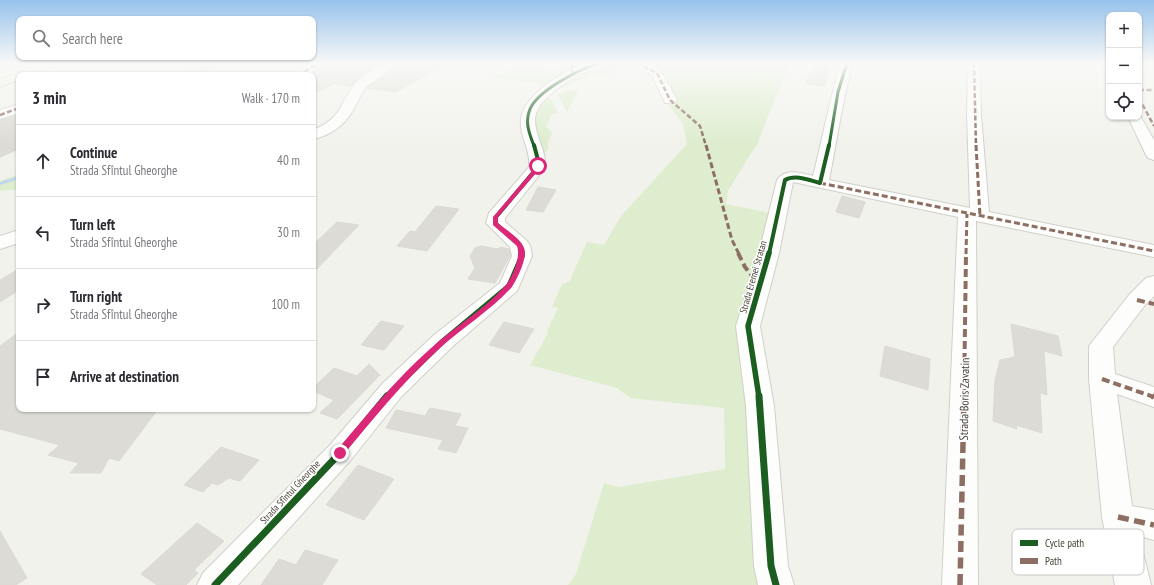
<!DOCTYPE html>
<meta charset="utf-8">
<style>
body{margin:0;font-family:"PT Sans Narrow",sans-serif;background:#f2f2f3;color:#2b2b33}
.controls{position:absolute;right:12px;top:12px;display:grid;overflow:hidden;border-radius:8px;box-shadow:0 1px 3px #0004}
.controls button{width:36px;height:36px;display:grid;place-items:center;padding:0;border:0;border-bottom:1px solid #e1e1e2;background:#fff;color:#2b2b33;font:20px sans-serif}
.stop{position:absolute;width:12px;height:12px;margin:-9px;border:3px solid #db2777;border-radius:50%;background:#fff}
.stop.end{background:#db2777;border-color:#fff;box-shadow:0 1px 4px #0008}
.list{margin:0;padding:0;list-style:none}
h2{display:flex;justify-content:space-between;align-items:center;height:52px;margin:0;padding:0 16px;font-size:17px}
h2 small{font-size:13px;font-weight:400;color:#7c7c81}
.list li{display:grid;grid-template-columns:26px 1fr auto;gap:12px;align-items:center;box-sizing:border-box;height:72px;padding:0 16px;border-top:1px solid #e1e1e2}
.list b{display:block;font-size:15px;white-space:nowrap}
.list p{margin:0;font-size:13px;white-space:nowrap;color:#7c7c81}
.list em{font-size:13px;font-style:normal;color:#7c7c81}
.icon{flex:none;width:22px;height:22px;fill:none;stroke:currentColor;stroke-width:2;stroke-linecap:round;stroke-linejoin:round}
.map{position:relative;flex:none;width:1154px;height:585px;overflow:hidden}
.search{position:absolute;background:#fff;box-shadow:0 1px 3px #0004;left:16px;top:16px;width:300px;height:44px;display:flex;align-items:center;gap:10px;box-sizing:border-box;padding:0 14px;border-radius:8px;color:#7c7c81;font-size:15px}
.panel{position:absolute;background:#fff;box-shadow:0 1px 3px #0004;left:16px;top:72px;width:300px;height:340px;border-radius:8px}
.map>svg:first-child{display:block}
.green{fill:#ddedcd}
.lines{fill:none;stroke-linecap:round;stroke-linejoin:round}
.stream{fill:#bed7f0;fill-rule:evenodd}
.building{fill:#dcdbd5;stroke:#dbd9d2}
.minor-casing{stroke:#d0cfca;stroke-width:2}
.primary-casing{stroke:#d4d0ba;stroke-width:2}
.minor{fill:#fdfdfc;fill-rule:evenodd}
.primary{fill:#f2efe5;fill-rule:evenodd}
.quiet-far3{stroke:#8d6e63;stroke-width:2.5;stroke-dasharray:5 2.5;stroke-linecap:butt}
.quiet-far2{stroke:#8d6e63;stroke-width:3;stroke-dasharray:6 3;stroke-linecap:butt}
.quiet-far1{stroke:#8d6e63;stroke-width:4;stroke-dasharray:8 4;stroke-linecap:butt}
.quiet{stroke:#8d6e63;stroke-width:5.5;stroke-dasharray:11 5.5;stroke-linecap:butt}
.cycleway-far3-casing{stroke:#fff;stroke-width:4.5}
.cycleway-far2-casing{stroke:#fff;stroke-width:6}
.cycleway-far1-casing{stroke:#fff;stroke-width:8}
.cycleway-casing{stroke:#fff;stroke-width:10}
.cycleway-far3{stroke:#1b5e20;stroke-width:3}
.cycleway-far2{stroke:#1b5e20;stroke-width:4}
.cycleway-far1{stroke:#1b5e20;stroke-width:5.5}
.cycleway{stroke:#1b5e20;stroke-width:7}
.route{fill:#db2777}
.labels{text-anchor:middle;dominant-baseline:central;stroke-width:3;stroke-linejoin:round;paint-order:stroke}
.street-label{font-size:10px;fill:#494438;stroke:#fff}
.near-street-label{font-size:12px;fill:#494438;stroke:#fff}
.key{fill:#fff;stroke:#c8c7c3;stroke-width:1}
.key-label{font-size:11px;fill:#494438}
</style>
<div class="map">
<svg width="1154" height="585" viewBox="0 0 1154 585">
<rect width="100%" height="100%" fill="#f2f2ed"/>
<g class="green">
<polygon points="201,63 223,63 198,75 171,75"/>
<polygon points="563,63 789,63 758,142 728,191 726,204 770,213 739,319 766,585 568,585 576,574 604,483 619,487 725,469 724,408 630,398 617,388 530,365 548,333 546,333 558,308 552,307 562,284 569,282 587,242 604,245 621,216 687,144 683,124 663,98 649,71 619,67 609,74 588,76 586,78 554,91 549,85 491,77 504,73 514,65 562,68"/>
<polygon points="568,90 578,91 567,112 558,94"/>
<polygon points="546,98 551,99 558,113 552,114 546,126 552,133 548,142 548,149 544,154 546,163 543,164 534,137 532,107"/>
<polygon points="19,174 19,189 0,191 0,181"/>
</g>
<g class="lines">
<g class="stream">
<polygon points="214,63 218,63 195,75 190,75"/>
<polygon points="19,176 19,179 0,185 0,182"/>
</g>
</g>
<g class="building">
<polygon points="326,63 384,63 364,74 351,86 333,84 313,94 313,73"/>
<polygon points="402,63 448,63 396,92 367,88"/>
<polygon points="815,63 831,63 825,86 807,84 806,82"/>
<polygon points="19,115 19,149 0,157 0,120"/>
<polygon points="538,187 556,190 543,212 526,210"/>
<polygon points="842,196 865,202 859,218 836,212"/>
<polygon points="436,206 459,209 427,251 397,246 410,231 415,232"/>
<polygon points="337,222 359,225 313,273 313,245"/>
<polygon points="481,246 498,249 500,247 509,249 510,256 495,283 468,279 475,268 470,256 475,248"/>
<polygon points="19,269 19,290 0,302 0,280"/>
<polygon points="381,321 404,326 384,350 361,345"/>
<polygon points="504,322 534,329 519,353 489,345"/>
<polygon points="1011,324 1058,336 1062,356 1044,351 1047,395 1040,393 1042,433 1016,425 1017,429 993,421 995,380 1000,360 1015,357"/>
<polygon points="19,332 19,409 158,409 119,461 109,458 101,473 70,473 79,463 48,455 60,445 0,429 0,346"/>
<polygon points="885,346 930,359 928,390 880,376"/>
<polygon points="369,364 380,375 337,419 320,413 334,400 313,391 313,388 334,368 357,376"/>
<polygon points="430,408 461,414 455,426 468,428 456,453 438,449 443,440 386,428 396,410 425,416"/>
<polygon points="221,447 259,460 240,481 229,478 218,485 212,483 203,492 184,485"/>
<polygon points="358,465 394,479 364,520 326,505"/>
<polygon points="197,523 224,541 194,570 198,573 186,585 157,585 141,574"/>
<polygon points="0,531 27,578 16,585 0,585"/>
<polygon points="305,550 338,560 322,585 261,585 279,559 296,565"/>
</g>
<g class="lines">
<g class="minor-casing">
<g id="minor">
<polygon points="311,63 325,63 307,75 292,75 294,72"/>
<path d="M387,63H401L367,86C362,92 360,98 356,105C347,123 333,135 313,139V130C342,118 338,106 354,85C362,75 375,69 387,63Z"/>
<path d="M588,63H608L606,65C599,67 592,69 586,72C569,79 534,101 535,120C535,137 547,151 545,168L505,218V222L527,241L530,245L532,256L517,291L452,347L401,397L350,461L238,585H197L203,573L330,445L383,383L434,335L500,283L512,256L510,247L486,223L489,213L529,167C531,152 522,140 521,126C517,96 564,71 588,63Z"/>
<path d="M623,63C659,58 662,72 677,100L675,103H665L652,75L637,68L625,65Z"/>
<path d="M841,63H853C842,101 837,141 829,180L970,208L967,115L968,63H980L981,115L989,212L1154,245V257L976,221L978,585H942L958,217L793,182L779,253L760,326L774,406L788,566L794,585H758L754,566L746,406L736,326L759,253L777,180C785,168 801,173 813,176C823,138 829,100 841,63Z"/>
<polygon points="1100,63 1109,63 1109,72 1105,71"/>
<polygon points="19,104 19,113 0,119 0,110"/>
<polygon points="1139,114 1154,140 1154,160 1148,158 1146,155 1128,117 1139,117"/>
<polygon points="19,230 19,243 0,249 0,236"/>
<polygon points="1154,276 1154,296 1145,305 1113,347 1115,374 1154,387 1154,407 1117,394 1132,506 1154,510 1154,540 1139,536 1151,585 1115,585 1102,517 1089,379 1089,346 1129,295 1146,278"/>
</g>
</g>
<g class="primary-casing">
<polygon id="primary" points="46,63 62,63 60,65 34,75 19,75 19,80 0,87 0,79"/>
</g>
<use href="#minor" class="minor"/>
<use href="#primary" class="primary"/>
<g class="quiet-far3">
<polyline points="572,63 572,73"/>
<polyline points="629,63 640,65 657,73 670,100 700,126 706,146"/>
<polyline points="974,63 976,146"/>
<polyline points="298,75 319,63"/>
<polyline points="1139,90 1154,90"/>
<polyline points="1139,98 1154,126"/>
<polyline points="0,115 19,108"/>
</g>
<g class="quiet-far2">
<polyline points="706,145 732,240 739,254"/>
<polyline points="976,145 980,216"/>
<polyline points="820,183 1154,251"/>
<polyline points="966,254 967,214"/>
</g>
<g class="quiet-far1">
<polyline points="738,253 745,267 760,286"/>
<polyline points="1137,300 1154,304"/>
<polyline points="1102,379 1154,397"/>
<polyline points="964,397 966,253"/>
</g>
<g class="quiet">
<polyline points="1152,396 1154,397"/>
<polyline points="1118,517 1154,525"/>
<polyline points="960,585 964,396"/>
</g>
<g class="cycleway-far3-casing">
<g id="cycleway-far3">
<path d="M534,146C530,135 525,124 529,112C534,92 582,67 602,63"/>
<polyline points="829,146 838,92 847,63"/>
</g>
</g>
<g class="cycleway-far2-casing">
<g id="cycleway-far2">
<polyline points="522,254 520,245 495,223 496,217 537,168 538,160 534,145"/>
<path d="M769,254L785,180C795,174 809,180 820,183L829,145"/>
</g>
</g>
<g class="cycleway-far1-casing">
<g id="cycleway-far1">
<polyline points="386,397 443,341 509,286 522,256 522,253"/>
<polyline points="759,397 748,326 769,253"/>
</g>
</g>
<g class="cycleway-casing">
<g id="cycleway">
<polyline points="759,396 771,566 776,585"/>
<polyline points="215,585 340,453 387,396"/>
</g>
</g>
<use href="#cycleway-far3" class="cycleway-far3"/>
<use href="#cycleway-far2" class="cycleway-far2"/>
<use href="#cycleway-far1" class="cycleway-far1"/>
<use href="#cycleway" class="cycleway"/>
</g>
<linearGradient id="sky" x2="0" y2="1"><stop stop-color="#97c2eb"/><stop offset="0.44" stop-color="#f9f9f7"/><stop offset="1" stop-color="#f9f9f7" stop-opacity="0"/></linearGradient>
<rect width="1154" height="144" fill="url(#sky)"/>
<path class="route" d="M536,165L540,166L537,172L498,217V223C507,231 526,241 525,254C524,264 517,280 511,288C490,311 462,328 439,349C403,382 374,418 343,455H337L336,453L337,450C367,415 396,379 430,349C454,327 484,310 505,286C513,277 521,257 517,246L493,225V217L533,170Z"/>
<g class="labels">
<g class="street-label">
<text transform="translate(753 277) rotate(-74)">Strada Eremei Stratan</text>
<text transform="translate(290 492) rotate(-47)">Strada Sfîntul Gheorghe</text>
</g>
<g class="near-street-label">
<text transform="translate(964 399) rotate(-89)">Strada Boris Zavatin</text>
</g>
</g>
<rect x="1012" y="529" width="132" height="46" rx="6" class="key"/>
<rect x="1020" y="540" width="18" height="6" fill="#1b5e20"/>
<rect x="1020" y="558" width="18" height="6" fill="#8d6e63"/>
<g class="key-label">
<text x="1045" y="547">Cycle path</text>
<text x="1045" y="565">Path</text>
</g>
</svg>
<div class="controls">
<button>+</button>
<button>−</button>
<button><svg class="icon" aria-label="locate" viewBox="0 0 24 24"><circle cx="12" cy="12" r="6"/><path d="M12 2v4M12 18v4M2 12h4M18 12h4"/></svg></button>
</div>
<div class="stop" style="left:538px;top:166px"></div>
<div class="stop end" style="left:340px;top:453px"></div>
<div class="search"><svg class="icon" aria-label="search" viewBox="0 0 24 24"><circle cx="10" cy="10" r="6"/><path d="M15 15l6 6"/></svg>Search here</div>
<section class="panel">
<h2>3 min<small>Walk · 170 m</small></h2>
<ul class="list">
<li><svg class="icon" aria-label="ahead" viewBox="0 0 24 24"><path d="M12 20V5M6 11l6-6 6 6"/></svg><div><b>Continue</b><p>Strada Sfîntul Gheorghe</p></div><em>40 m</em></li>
<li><svg class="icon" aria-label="left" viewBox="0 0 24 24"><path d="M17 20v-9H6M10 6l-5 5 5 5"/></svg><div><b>Turn left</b><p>Strada Sfîntul Gheorghe</p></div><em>30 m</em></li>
<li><svg class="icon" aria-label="right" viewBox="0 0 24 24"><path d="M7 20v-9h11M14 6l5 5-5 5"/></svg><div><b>Turn right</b><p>Strada Sfîntul Gheorghe</p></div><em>100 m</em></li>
<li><svg class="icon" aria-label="arrive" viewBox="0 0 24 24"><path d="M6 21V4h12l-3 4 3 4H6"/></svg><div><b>Arrive at destination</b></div></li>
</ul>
</section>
</div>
